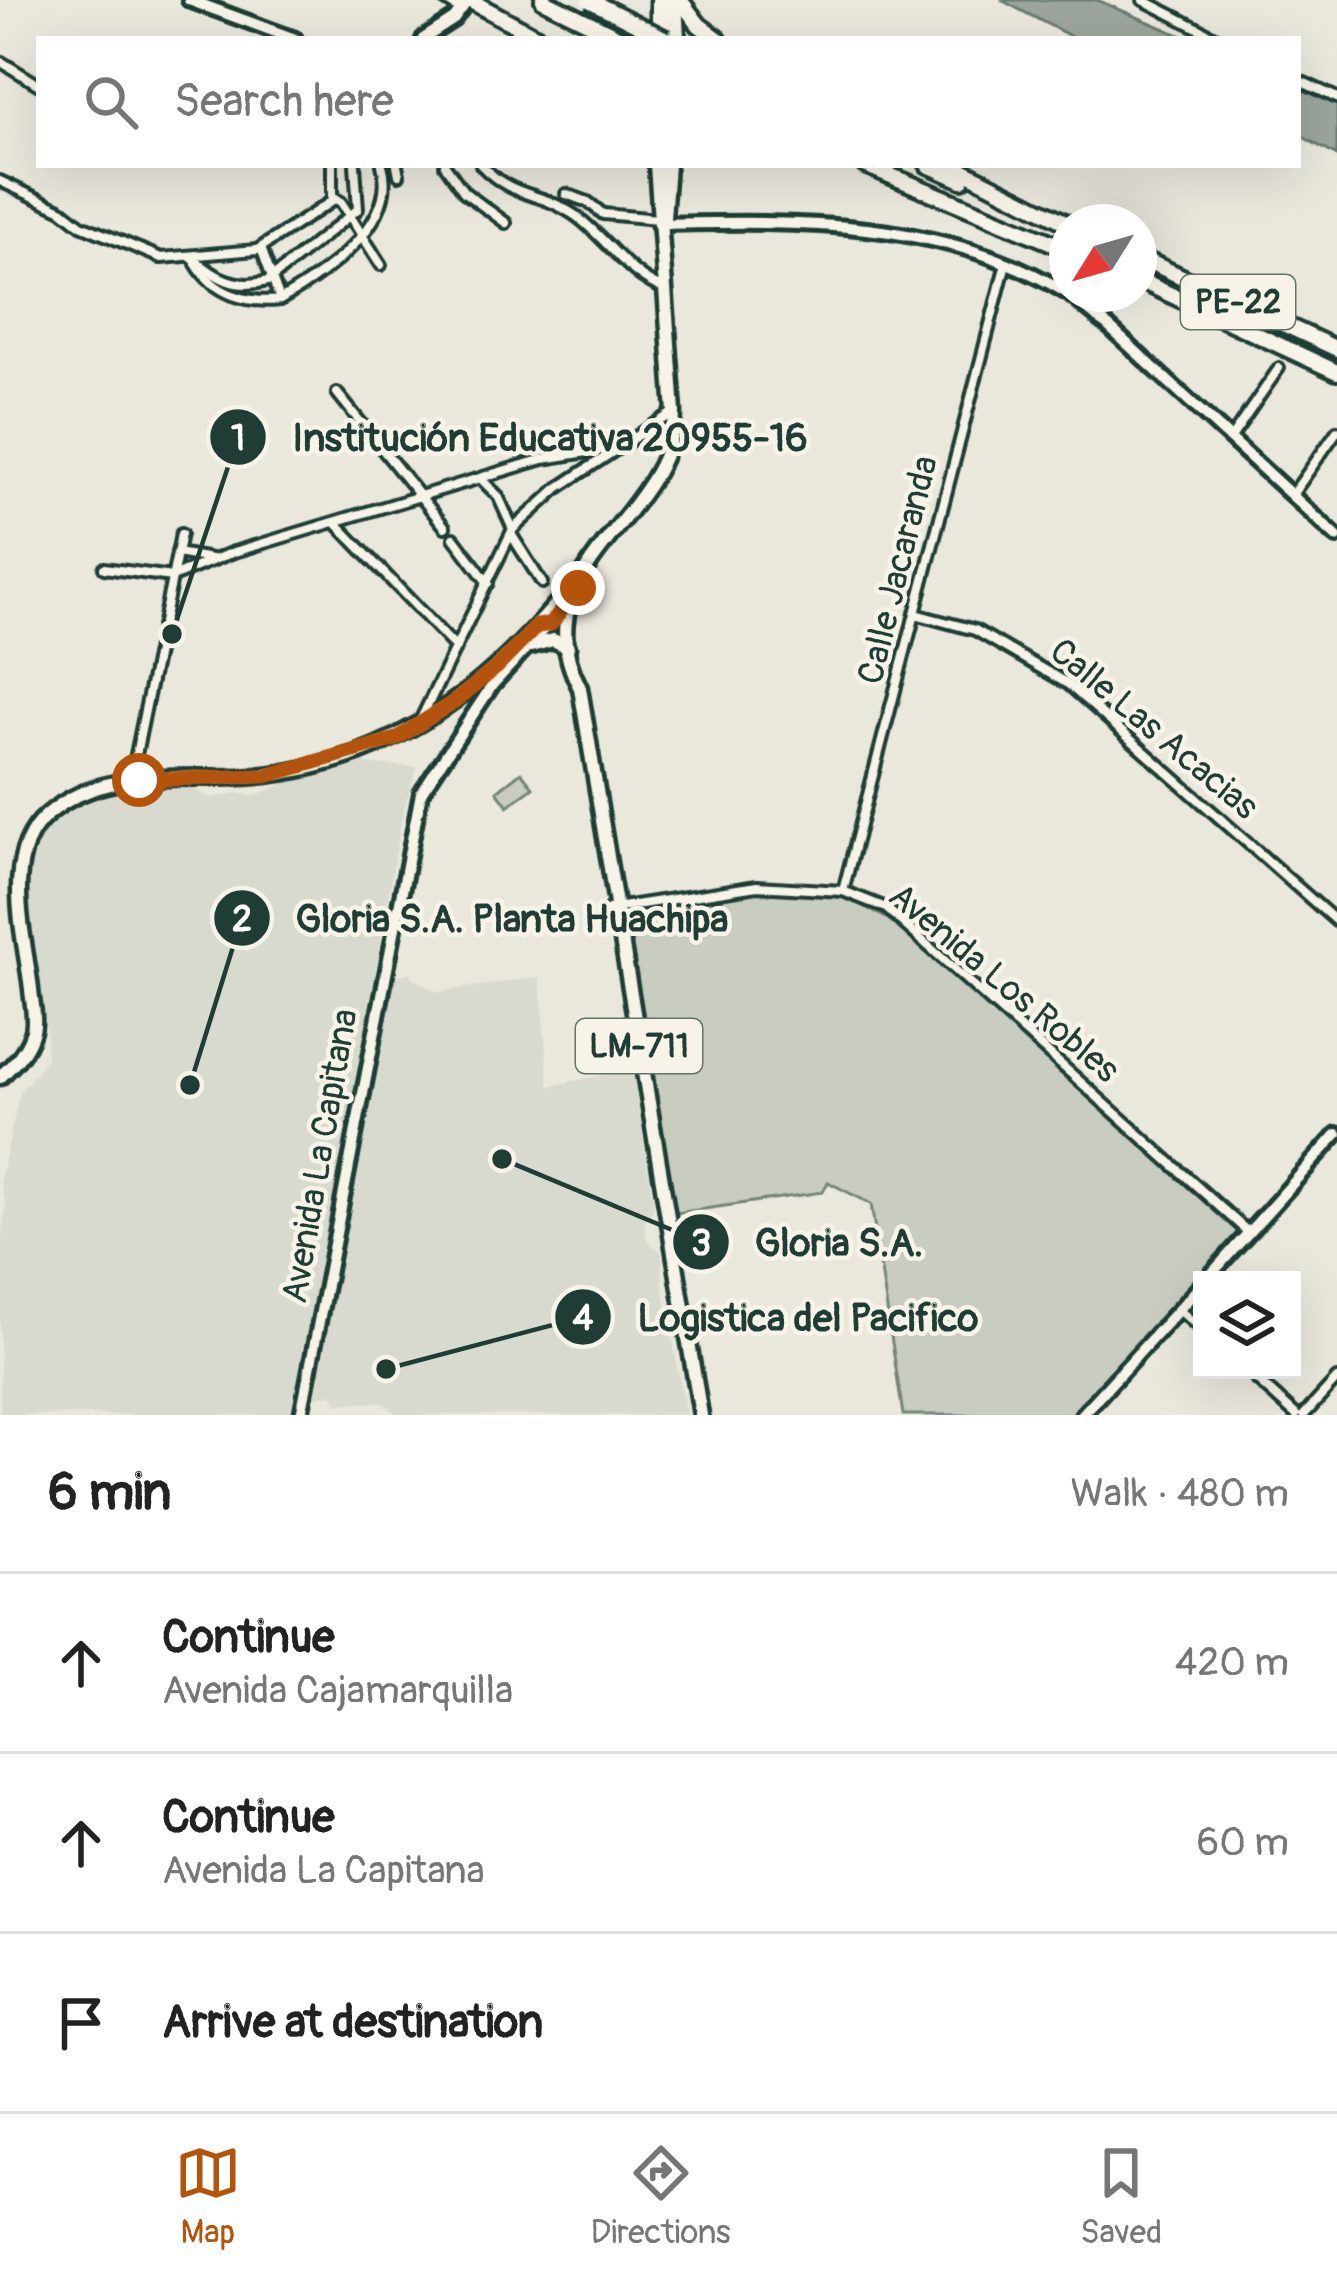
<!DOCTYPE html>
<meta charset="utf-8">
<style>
body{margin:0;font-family:Pangolin,sans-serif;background:#f6f6f6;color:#222}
.controls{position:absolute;right:36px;bottom:36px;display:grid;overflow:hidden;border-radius:0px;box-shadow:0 12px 48px #0002}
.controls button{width:108px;height:108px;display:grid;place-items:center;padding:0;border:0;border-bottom:3px solid #e0e0e0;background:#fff;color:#222;font:60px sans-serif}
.compass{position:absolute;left:1049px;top:204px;width:108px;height:108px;border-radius:50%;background:#fff;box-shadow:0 12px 48px #0002;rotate:233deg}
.stop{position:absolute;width:36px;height:36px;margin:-27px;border:9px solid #b45309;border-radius:50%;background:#fff}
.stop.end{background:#b45309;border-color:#fff;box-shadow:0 3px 12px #0008}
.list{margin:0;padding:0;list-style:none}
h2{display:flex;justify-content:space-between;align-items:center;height:156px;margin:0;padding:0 48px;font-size:51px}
h2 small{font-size:39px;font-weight:400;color:#767676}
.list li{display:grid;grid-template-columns:78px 1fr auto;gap:36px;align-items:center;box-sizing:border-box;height:180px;padding:0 48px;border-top:3px solid #e0e0e0}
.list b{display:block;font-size:45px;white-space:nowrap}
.list p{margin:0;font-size:39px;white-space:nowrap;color:#767676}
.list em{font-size:39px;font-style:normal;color:#767676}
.icon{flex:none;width:66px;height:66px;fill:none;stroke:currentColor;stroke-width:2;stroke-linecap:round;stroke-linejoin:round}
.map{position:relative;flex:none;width:1337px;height:1415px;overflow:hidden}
.search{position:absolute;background:#fff;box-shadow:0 12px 48px #0002;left:36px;right:36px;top:36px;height:132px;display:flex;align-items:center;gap:30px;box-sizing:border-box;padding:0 42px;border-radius:0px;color:#767676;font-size:45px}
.sheet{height:696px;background:#fff}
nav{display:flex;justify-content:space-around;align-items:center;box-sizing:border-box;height:168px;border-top:3px solid #e0e0e0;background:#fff;font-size:33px;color:#767676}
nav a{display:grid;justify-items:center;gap:6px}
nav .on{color:#b45309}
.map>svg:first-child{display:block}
.built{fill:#d9dacf}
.green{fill:#c8ccc1;stroke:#74847a;stroke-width:3}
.water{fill:#9ca69c;stroke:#6a7c72;stroke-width:3}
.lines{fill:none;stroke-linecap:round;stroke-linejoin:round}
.street-casing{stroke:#1f3d34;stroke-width:16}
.secondary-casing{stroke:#1f3d34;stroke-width:20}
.primary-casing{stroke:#1f3d34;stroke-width:21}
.highway-casing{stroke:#1f3d34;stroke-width:22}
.street{stroke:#f7f3e8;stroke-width:8}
.secondary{stroke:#f7f3e8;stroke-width:10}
.primary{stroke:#f7f3e8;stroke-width:12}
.highway{stroke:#f7f3e8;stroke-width:14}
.highway-bridge-casing{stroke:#1f3d34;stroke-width:22;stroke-linecap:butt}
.highway-bridge{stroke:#f7f3e8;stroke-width:14}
.route{stroke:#b45309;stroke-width:15}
.labels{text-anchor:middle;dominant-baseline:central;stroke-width:9;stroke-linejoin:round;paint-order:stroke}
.shield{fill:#f7f3e8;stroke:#60746a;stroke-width:3}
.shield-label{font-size:33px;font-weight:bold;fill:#1f3d34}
.street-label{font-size:36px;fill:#1f3d34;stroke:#f7f3e8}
.leader{fill:none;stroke:#1f3d34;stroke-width:4.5}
.callout-dot{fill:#1f3d34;stroke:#f7f3e8;stroke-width:4.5}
.mark-label{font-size:36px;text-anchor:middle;font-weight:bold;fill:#fff}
.callout-label{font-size:39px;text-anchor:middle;font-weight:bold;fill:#1f3d34;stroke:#f7f3e8;stroke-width:9;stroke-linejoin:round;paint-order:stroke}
</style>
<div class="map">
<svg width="1337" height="1415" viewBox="0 0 1337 1415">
<rect width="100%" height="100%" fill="#eae8dd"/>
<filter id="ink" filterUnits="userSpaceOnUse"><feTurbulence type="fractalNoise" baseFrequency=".00833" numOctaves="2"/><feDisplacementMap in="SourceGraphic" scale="24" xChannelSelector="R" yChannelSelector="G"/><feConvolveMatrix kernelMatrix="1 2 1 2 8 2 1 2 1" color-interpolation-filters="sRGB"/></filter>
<g filter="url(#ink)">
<g class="built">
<polygon points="364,755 366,764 417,767 402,816 347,1139 290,1415 0,1415 0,1245 6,1207 0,1180 20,1092 46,1059 46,1021 29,934 25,870 39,832 70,803 115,785 183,784 212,798 238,793 253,796 280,786 290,778"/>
<polygon points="411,973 413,978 437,992 540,977 549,1086 633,1069 654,1208 644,1224 647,1240 662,1253 663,1287 686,1415 398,1415 382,1402 337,1403 332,1394 311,1398 389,986 393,976"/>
</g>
<g class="green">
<polygon points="521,772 533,787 508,806 497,791"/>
<polygon points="761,891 841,895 898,924 1239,1227 1240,1237 1076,1415 903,1415 871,1204 828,1182 823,1192 676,1213 626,911"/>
</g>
<g class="water">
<polygon points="1001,0 1097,0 1189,39 1076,39"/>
<polygon points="1298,86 1337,105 1337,156 1298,134"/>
</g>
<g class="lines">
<g class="street-casing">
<g id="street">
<polyline points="445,0 461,10"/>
<polyline points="1143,0 1219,39"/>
<polyline points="0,61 39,85"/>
<polyline points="1298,80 1337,98"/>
<polyline points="397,165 399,175"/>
<polyline points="445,165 464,192 506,223"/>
<path d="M481,165C515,200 537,190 573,214C606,236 626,274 662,288"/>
<polyline points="0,181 62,210 81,225 161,258 257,250 332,201 332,165"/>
<polyline points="566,194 588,202 603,214 658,219"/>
<polyline points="334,198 341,202 381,265"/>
<path d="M193,258C216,278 236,290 268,281L358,209L355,165"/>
<path d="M196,264C214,294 247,304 280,300L261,248"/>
<path d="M280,300C323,275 400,223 382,165"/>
<polyline points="337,393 445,527"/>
<polyline points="1230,439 1279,368"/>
<polyline points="481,479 498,496 513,529"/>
<polyline points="1292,495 1337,431"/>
<polyline points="337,524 456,648"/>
<polyline points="511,534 542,583"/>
<polyline points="454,538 488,583"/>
<polyline points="177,553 211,559"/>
<polyline points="104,568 172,577 231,553 543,459 625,446"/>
<polyline points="915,614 975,630 1068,684 1337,922"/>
<polyline points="420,721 513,529 558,488 672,413"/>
<polyline points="131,779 181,534"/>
<polyline points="843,891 1006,263"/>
<polyline points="609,909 757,886 843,891 886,908 1248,1232"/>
<polyline points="1178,1309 1202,1330"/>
<polyline points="1246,1370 1296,1415"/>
<polyline points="1304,1415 1337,1379"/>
</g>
</g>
<g class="secondary-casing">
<g id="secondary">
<polyline points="189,0 295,39"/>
<polyline points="423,39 454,19 468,0"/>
<path d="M658,224C797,221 945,218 1067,293"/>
<polyline points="1069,294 1108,326 1337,537"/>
<polyline points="1206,1280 1337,1134"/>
<polyline points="301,1415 421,793 493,684 569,601"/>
<polyline points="1082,1415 1202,1284"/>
</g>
</g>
<g class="primary-casing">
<g id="primary">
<polyline points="676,0 678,39"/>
<polyline points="658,39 658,0"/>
<path d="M656,165L674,412C673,519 517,568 580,688L701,1415"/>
<polyline points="664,218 668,165"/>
<polyline points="531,646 553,640 568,647"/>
<path d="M0,1077C14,1064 26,1052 32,1034C37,1022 32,1003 31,989C25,937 0,855 47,815C109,762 191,784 266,775C395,760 488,688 568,590"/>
</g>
</g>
<g class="highway-casing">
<g id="highway">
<polyline points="469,0 541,39"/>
<polyline points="543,0 622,39"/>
<polyline points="680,0 699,25 718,39"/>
<polyline points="664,39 665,0"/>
<polyline points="865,165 1067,249"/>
<polyline points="928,165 962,180"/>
<polyline points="952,165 1067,223"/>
<polyline points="1139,257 1337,349"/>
<polyline points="1139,280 1337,372"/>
</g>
</g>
<use href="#street" class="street"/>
<use href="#secondary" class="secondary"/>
<use href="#primary" class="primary"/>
<use href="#highway" class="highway"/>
<g class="highway-bridge-casing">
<polyline id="highway-bridge" points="589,0 666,39"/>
</g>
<use href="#highway-bridge" class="highway-bridge"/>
</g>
</g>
<g class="lines" filter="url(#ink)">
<polyline class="route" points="139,780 266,776 396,739 455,701 497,667 537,626 551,624 578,588"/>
</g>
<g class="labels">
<g class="shield">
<rect x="1181" y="275" width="114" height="54" rx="9"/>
<rect x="576" y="1019" width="126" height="54" rx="9"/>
</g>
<g class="shield-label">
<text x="1238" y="302">PE-22</text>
<text x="639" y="1046">LM-711</text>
</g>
<g class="street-label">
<text transform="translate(898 570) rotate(-76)">Calle Jacaranda</text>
<text transform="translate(1154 729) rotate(40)">Calle Las Acacias</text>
<text transform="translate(1004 983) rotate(40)">Avenida Los Robles</text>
<text transform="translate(320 1156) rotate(-80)">Avenida La Capitana</text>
</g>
</g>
<path class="leader" d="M172 634L238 437M190 1085L242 918M502 1159L701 1242M386 1369L583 1317"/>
<g class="callout-dot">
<circle cx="172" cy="634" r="12"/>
<circle cx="190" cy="1085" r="12"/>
<circle cx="502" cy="1159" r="12"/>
<circle cx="386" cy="1369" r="12"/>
<circle cx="238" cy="437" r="30"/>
<circle cx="242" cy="918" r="30"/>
<circle cx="701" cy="1242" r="30"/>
<circle cx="583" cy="1317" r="30"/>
</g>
<g class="mark-label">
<text x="238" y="450">1</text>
<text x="242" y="931">2</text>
<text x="701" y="1255">3</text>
<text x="583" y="1330">4</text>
</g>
<g class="callout-label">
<text x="550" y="451">Institución Educativa 20955-16</text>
<text x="512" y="932">Gloria S.A. Planta Huachipa</text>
<text x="839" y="1256">Gloria S.A.</text>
<text x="808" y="1331">Logistica del Pacifico</text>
</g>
</svg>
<div class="controls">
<button><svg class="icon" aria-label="layers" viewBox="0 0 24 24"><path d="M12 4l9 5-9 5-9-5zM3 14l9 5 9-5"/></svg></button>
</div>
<svg class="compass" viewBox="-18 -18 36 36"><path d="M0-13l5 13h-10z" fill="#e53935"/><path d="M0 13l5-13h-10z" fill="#767676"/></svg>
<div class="stop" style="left:139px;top:780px"></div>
<div class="stop end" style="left:578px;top:588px"></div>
<div class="search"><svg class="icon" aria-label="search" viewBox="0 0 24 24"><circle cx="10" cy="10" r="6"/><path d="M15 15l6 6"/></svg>Search here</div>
</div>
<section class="sheet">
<h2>6 min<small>Walk · 480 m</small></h2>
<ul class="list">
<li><svg class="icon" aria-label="ahead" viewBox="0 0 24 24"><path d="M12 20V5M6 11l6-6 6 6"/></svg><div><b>Continue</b><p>Avenida Cajamarquilla</p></div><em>420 m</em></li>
<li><svg class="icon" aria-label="ahead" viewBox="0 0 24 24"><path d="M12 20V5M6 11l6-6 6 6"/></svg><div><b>Continue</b><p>Avenida La Capitana</p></div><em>60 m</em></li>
<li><svg class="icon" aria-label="arrive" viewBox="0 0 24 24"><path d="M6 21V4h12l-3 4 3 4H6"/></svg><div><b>Arrive at destination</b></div></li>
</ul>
</section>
<nav>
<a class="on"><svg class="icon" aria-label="map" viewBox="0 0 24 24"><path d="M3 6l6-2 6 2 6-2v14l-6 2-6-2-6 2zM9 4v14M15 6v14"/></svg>Map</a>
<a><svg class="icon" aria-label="directions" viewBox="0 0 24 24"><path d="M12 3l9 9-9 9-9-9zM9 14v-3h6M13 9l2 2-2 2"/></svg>Directions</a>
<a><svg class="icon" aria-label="saved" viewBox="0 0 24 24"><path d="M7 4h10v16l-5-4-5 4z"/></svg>Saved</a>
</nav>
